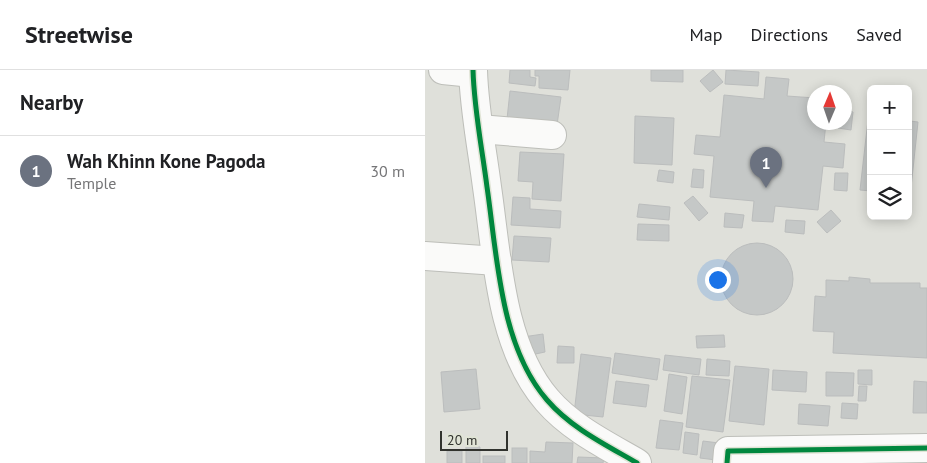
<!DOCTYPE html>
<meta charset="utf-8">
<style>
body{margin:0;font-family:"PT Sans",sans-serif;background:#f6f6f6;color:#202124}
.controls{position:absolute;right:15px;top:15px;display:grid;overflow:hidden;border-radius:8px;box-shadow:0 2px 12px #0003}
.controls button{width:45px;height:45px;display:grid;place-items:center;padding:0;border:0;border-bottom:1px solid #e0e0e0;background:#fff;color:#202124;font:25px sans-serif}
.compass{position:absolute;left:382px;top:15px;width:45px;height:45px;border-radius:50%;background:#fff;box-shadow:0 2px 12px #0003;rotate:2deg}
.scale{position:absolute;left:15px;bottom:12px;width:68px;box-sizing:border-box;padding-left:5px;border:2px solid #31332e;border-top:0;font-size:14px;line-height:18px;white-space:nowrap;color:#31332e;-webkit-text-stroke:4px #e0e4d6;paint-order:stroke}
.you{position:absolute;left:292px;top:209px;width:18px;height:18px;margin:-12px;border:4px solid #fff;border-radius:50%;background:#1a73e8;box-shadow:0 0 0 8px #1a73e833}
.badge{display:grid;place-items:center;width:32px;height:32px;border-radius:50%;background:#1a73e8;color:#fff;font-size:16px;font-weight:700}
.pin{position:absolute;translate:-50% -41px;filter:drop-shadow(0 1px 2px #0008)}
.pin::after{content:'';position:absolute;top:26px;width:18px;height:15px;background:inherit;clip-path:polygon(0 0,100% 0,50% 100%)}
.list{margin:0;padding:0;list-style:none}
h2{display:flex;justify-content:space-between;align-items:center;height:65px;margin:0;padding:0 20px;font-size:21px}
h2 small{font-size:16px;font-weight:400;color:#757577}
.list li{display:grid;grid-template-columns:32px 1fr auto;gap:15px;align-items:center;box-sizing:border-box;height:70px;padding:0 20px;border-top:1px solid #e0e0e0}
.list b{display:block;font-size:19px;white-space:nowrap}
.list p{margin:0;font-size:16px;white-space:nowrap;color:#757577}
.list em{font-size:16px;font-style:normal;color:#757577}
.icon{flex:none;width:28px;height:28px;fill:none;stroke:currentColor;stroke-width:2;stroke-linecap:round;stroke-linejoin:round}
.map{position:relative;flex:none;width:502px;height:393px;overflow:hidden}
header{display:flex;align-items:center;gap:30px;box-sizing:border-box;height:70px;padding:0 25px;background:#fff;border-bottom:1px solid #e0e0e0}
header strong{font-size:24px}
nav{display:flex;gap:28px;margin-inline-start:auto;font-size:18px}
main{display:flex}
aside{flex:1;background:#fff}
.map>svg:first-child{display:block}
.building{fill:#c5c8c7;stroke:#bbbdbd}
.lines{fill:none;stroke-linecap:round;stroke-linejoin:round}
.minor-casing{stroke:#bdbeb9;stroke-width:30}
.minor{stroke:#fafaf9;stroke-width:28}
.cycleway-casing{stroke:#e0e4d6;stroke-width:8}
.cycleway{stroke:#00873e;stroke-width:5}
</style>
<header>
<strong>Streetwise</strong>
<nav><a>Map</a><a>Directions</a><a>Saved</a></nav>
</header>
<main>
<aside>
<h2>Nearby<small></small></h2>
<ul class="list">
<li><span class="badge" style="background:#6b7280">1</span><div><b>Wah Khinn Kone Pagoda</b><p>Temple</p></div><em>30 m</em></li>
</ul>
</aside>
<div class="map">
<svg width="502" height="393" viewBox="0 0 502 393">
<rect width="100%" height="100%" fill="#dfe0da"/>
<g class="building">
<polygon points="85,0 105,0 105,7 111,8 110,16 84,13"/>
<polygon points="110,0 145,0 143,20 114,18 114,6 110,6"/>
<polygon points="226,0 258,0 258,12 226,11"/>
<polygon points="288,0 298,12 285,22 275,11"/>
<polygon points="301,0 334,2 333,16 300,14"/>
<polygon points="341,7 364,9 362,26 390,28 390,52 401,52 399,72 420,74 418,98 398,96 393,140 350,136 348,152 327,151 329,131 285,127 289,86 269,84 271,65 295,67 299,25 339,29"/>
<polygon points="85,21 136,27 132,55 82,49"/>
<polygon points="420,40 428,42 426,60 413,58 413,52 420,52"/>
<polygon points="210,46 249,48 247,95 209,93"/>
<polygon points="483,47 485,47 485,51 493,52 485,127 483,127"/>
<polygon points="443,50 446,51 446,121 435,120"/>
<polygon points="95,82 139,84 136,131 107,129 108,112 93,111"/>
<polygon points="268,99 279,100 278,118 266,117"/>
<polygon points="234,100 249,102 248,113 232,111"/>
<polygon points="410,103 423,103 422,121 409,120"/>
<polygon points="268,126 283,143 274,151 259,133"/>
<polygon points="88,127 105,128 105,139 136,141 135,158 86,155"/>
<polygon points="214,134 245,137 244,150 212,147"/>
<polygon points="406,140 416,151 402,163 392,152"/>
<polygon points="300,143 319,145 317,158 299,157"/>
<polygon points="361,150 380,151 379,164 360,162"/>
<polygon points="213,154 244,155 244,171 212,170"/>
<polygon points="89,166 126,168 124,192 87,190"/>
<circle cx="332" cy="209" r="36"/>
<polygon points="424,207 445,209 445,213 495,213 495,218 502,218 502,288 408,283 409,262 388,261 390,226 401,227 401,210 424,211"/>
<polygon points="118,264 120,282 101,286 98,267"/>
<polygon points="299,265 300,277 272,278 271,266"/>
<polygon points="133,276 149,277 149,293 132,293"/>
<polygon points="190,283 235,289 232,310 187,303"/>
<polygon points="156,284 186,288 178,347 149,344"/>
<polygon points="240,285 276,289 274,305 238,300"/>
<polygon points="282,289 305,291 304,306 281,305"/>
<polygon points="310,296 344,299 339,355 304,351"/>
<polygon points="51,299 55,339 19,342 16,302"/>
<polygon points="348,300 382,302 381,322 347,320"/>
<polygon points="433,300 447,300 447,315 433,314"/>
<polygon points="401,302 429,303 428,326 401,326"/>
<polygon points="244,304 262,307 257,344 239,341"/>
<polygon points="267,306 305,310 298,362 261,357"/>
<polygon points="191,311 224,315 221,337 188,333"/>
<polygon points="489,311 502,312 502,343 488,343"/>
<polygon points="434,316 442,316 441,331 433,331"/>
<polygon points="417,333 433,334 432,349 416,348"/>
<polygon points="374,334 405,336 403,356 373,354"/>
<polygon points="235,350 258,353 254,380 231,378"/>
<polygon points="260,362 274,364 272,385 258,383"/>
<polygon points="278,371 294,373 291,390 275,388"/>
<polygon points="121,372 148,373 147,393 105,393 105,381 120,382"/>
<polygon points="41,376 55,377 55,393 41,393"/>
<rect x="87" y="378" width="15" height="15"/>
<rect x="22" y="381" width="15" height="12"/>
<rect x="58" y="386" width="22" height="7"/>
<polygon points="153,387 179,388 178,393 152,393"/>
</g>
<g class="lines">
<g class="minor-casing">
<g id="minor">
<polyline points="18,0 48,3"/>
<path d="M48,0C49,39 57,78 62,117C72,185 75,276 122,330C146,358 181,375 212,393"/>
<polyline points="54,59 127,65"/>
<polyline points="0,186 72,191"/>
<polyline points="302,393 303,381 502,378"/>
</g>
</g>
<use href="#minor" class="minor"/>
<g class="cycleway-casing">
<g id="cycleway">
<path d="M48,0C49,39 57,78 62,117C72,185 75,276 122,330C146,358 181,375 212,393"/>
<polyline points="302,393 303,381 502,378"/>
</g>
</g>
<use href="#cycleway" class="cycleway"/>
</g>
</svg>
<div class="controls">
<button>+</button>
<button>−</button>
<button><svg class="icon" aria-label="layers" viewBox="0 0 24 24"><path d="M12 4l9 5-9 5-9-5zM3 14l9 5 9-5"/></svg></button>
</div>
<svg class="compass" viewBox="-18 -18 36 36"><path d="M0-13l5 13h-10z" fill="#e53935"/><path d="M0 13l5-13h-10z" fill="#757577"/></svg>
<div class="scale">20 m</div>
<div class="you"></div>
<div class="pin badge" style="left:341px;top:118px;background:#6b7280">1</div>
</div>
</main>
